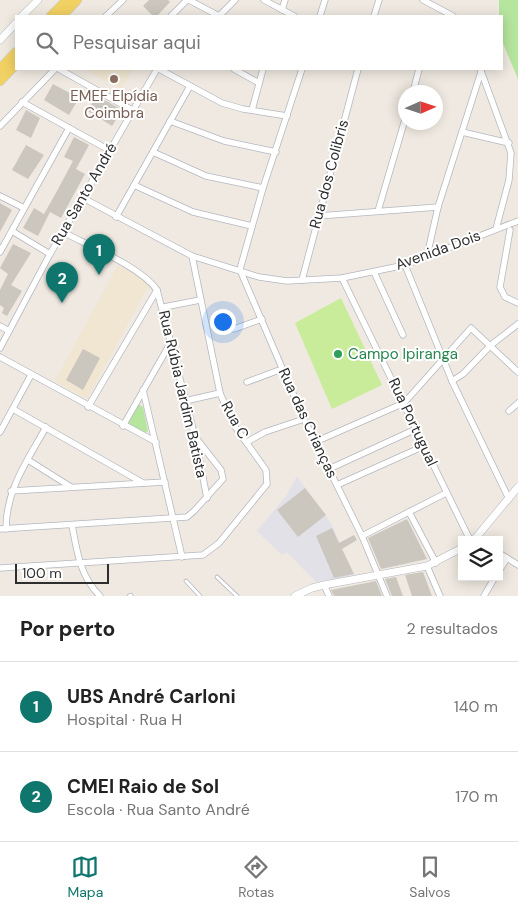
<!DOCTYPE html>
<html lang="pt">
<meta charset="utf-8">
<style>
body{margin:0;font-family:"DM Sans",sans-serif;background:#f2f2f2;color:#222}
.controls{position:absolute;right:15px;bottom:15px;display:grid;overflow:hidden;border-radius:0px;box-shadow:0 2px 12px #0003}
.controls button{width:45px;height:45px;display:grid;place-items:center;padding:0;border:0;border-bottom:1px solid #e0e0e0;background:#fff;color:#222;font:25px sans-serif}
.compass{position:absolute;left:398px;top:85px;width:45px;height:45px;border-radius:50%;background:#fff;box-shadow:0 2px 12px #0003;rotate:87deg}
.scale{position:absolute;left:15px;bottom:12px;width:94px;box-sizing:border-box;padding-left:5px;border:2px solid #2e2e2e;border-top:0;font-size:14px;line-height:18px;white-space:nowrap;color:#2e2e2e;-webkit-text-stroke:4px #fff;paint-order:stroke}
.you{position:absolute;left:222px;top:321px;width:18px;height:18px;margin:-12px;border:4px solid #fff;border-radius:50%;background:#1a73e8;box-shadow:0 0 0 8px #1a73e833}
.badge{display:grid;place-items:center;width:32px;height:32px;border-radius:50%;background:#0f766e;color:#fff;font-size:16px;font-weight:700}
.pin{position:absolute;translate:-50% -41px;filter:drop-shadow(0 1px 2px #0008)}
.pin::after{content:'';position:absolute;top:26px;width:18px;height:15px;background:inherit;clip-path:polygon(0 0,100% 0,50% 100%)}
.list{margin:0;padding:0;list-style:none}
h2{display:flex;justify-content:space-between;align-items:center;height:65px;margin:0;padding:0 20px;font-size:21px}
h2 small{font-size:16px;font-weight:400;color:#767676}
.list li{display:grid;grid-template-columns:32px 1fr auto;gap:15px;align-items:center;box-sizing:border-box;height:90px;padding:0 20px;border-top:1px solid #e0e0e0}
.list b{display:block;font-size:19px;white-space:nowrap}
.list p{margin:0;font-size:16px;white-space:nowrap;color:#767676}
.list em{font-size:16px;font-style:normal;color:#767676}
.icon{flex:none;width:28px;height:28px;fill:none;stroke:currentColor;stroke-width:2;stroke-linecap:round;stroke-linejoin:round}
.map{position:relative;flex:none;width:518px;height:596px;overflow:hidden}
.search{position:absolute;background:#fff;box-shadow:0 2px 12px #0003;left:15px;right:15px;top:15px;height:55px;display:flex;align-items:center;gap:12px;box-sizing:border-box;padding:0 18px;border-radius:0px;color:#767676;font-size:19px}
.sheet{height:245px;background:#fff}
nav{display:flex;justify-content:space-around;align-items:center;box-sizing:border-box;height:70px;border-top:1px solid #e0e0e0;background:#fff;font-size:14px;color:#767676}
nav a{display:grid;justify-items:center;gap:2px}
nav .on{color:#0f766e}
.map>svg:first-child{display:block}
.industrial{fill:#e3e1e8}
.education{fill:#f0e6d1}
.green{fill:#b6e59e}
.pitch{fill:#c9ec9a}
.building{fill:#cbc7bf}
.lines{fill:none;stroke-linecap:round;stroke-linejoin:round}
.service-casing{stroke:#b4b7c1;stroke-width:4.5}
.minor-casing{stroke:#b4b7c1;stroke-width:7}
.tertiary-casing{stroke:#b4b7c1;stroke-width:8}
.primary-casing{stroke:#c9c9c9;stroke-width:10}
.service{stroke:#fff;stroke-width:3}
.minor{stroke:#fff;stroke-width:5.5}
.tertiary{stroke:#fff;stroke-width:7}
.primary{stroke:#f2d163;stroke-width:9}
.education-dot{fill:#8d6e63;stroke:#fff;stroke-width:2}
.leisure-dot{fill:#2e9e5b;stroke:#fff;stroke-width:2}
.labels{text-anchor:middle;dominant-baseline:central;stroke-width:4;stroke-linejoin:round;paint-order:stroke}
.education-label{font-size:15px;fill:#785e54;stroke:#fff}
.street-label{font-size:15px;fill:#2e2e2e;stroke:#fff}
.leisure-label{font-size:15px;fill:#27864d;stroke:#fff;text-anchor:start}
</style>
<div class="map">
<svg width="518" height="596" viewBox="0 0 518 596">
<rect width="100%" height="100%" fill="#efe9e1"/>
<polygon class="industrial" points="297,476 332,525 354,576 316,582 287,552 282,555 257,531 286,496"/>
<g class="education">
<polygon points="85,69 132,69 121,89"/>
<polygon points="118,265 150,283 87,399 55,381"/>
</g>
<g class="green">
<polygon points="499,0 518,0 518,79 502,41 502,16 499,16"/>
<polygon points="138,404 143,407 148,431 145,433 126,424"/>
</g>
<polygon class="pitch" points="341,298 382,385 332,409 295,323"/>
<g class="building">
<polygon points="149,0 168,0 170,2 157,16 153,16 143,6"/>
<polygon points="53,84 79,98 69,115 44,100"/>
<polygon points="96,95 122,110 112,126 88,111"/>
<polygon points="26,110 40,118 31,138 16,130"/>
<polygon points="74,137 89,145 76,169 85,174 61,218 50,212 38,236 23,228 34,208 44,214 57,191 73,161 64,157"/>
<polygon points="26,145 44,155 28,179 12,170"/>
<polygon points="0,203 12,210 0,232"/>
<polygon points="13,244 31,253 11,285 22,291 7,316 2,313 4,308 0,305 0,290 8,274 0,268"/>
<polygon points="83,349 100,358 83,390 66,380"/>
<polygon points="305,488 326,515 298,537 277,510"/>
<polygon points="407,519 427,559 381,569 368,538"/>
<polygon points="332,528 339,543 354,535 357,540 342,549 354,574 334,578 316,536"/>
<polygon points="423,572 432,596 412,596 405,575"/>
<polygon points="396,577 403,596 392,596 385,579"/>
<polygon points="376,581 382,596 334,596 331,590"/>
</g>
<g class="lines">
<g class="service-casing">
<g id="service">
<polyline points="217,577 237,596"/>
<polyline points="186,581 200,596"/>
<polyline points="129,596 131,595"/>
</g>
</g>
<g class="minor-casing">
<g id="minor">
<polyline points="189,0 219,16"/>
<polyline points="264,0 294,16"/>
<polyline points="423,0 453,16"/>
<polyline points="282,10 285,0"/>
<polyline points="106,16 123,0"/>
<polyline points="171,16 187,0"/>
<polyline points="219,16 235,0"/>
<polyline points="320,16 325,0"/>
<polyline points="374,16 379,0"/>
<polyline points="59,69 132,110"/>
<polyline points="159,69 222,103 243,109 287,116"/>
<polyline points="234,69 259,83"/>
<polyline points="481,71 511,153 509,180 496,229"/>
<polyline points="413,92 419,69"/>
<polyline points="22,102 109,150"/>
<polyline points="252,110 263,69"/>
<polyline points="170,121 224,141 276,152"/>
<polyline points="0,126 55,69"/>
<polyline points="462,132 509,143"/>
<polyline points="153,152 206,176 263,188"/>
<polyline points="134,185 193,212 252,226"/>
<polyline points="0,196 24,208"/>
<polyline points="83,198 192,256 259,277 287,281 342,278 405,265 518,221"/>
<polyline points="378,211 406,116"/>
<polyline points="318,216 438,207"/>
<polyline points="116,217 190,86"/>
<polyline points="510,230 500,287 505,297 518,303"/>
<polyline points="12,231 50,254"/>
<path d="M63,232C89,246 141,267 157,290L195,437L207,498"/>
<polyline points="0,252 69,128"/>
<polyline points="427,256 438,207 481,72"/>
<polyline points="405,265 452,381 509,499"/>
<polyline points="240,269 263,188 302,69"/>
<polyline points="240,270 304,419 362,536 387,596"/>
<polyline points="374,272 403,335"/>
<polyline points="342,278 470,540"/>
<polyline points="302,280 358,69"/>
<polyline points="164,307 200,300"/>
<polyline points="0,326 9,331"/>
<polyline points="234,329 262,319"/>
<polyline points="0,348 50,254 157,69"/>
<polyline points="0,357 156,442"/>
<polyline points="452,381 463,374 491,345 518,324"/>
<polyline points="247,382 282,369"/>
<polyline points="143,390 182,557"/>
<polyline points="185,401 220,393"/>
<polyline points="88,407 157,290"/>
<polyline points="13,409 143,483"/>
<polyline points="509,411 518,403"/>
<polyline points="123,426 171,342"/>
<polyline points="0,432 31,375"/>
<polyline points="247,442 265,432 304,419"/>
<polyline points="315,442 404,403 471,328 518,372"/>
<polyline points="28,460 71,487"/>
<polyline points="329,469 416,429"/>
<polyline points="337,485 424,446"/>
<polyline points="11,491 165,482"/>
<polyline points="409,512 436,563"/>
<path d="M72,525C77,552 80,576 100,596"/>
<polyline points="0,529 187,517 194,511 223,479 221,470 196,438"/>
<path d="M6,529C6,489 28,460 46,427"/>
<polyline points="362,536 446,493"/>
<polyline points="499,553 518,565"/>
<polyline points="427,566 440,596"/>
<polyline points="0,568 203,555 219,543 267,484 266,470 233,424 220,393 192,256"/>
<polyline points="499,571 507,558"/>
<polyline points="324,585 329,596"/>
<polyline points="484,596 495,577"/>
</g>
</g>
<g class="tertiary-casing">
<g id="tertiary">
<polyline points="22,16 38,0"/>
<polyline points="0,40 16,23"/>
<polyline points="474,540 518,487"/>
<polyline points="295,596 312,588 324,585 427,566 462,548"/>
</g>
</g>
<g class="primary-casing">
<g id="primary">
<polyline points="51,16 67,0"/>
<polyline points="62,16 77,0"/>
<polyline points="0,69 16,52"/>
<polyline points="0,81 16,64"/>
</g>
</g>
<use href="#service" class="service"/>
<use href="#minor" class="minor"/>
<use href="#tertiary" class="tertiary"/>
<use href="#primary" class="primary"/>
</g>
<circle class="education-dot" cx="114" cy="79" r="5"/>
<circle class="leisure-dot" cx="338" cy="354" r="5"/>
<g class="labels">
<g class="education-label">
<text x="114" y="96">EMEF Elpídia<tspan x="114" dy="17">Coimbra</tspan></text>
</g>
<g class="street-label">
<text transform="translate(329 174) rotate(-75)">Rua dos Colibris</text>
<text transform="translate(84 194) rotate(-60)">Rua Santo André</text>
<text transform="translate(438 250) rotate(-20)">Avenida Dois</text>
<text transform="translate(183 394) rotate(77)">Rua Rúbia Jardim Batista</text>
<text transform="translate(235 420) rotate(61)">Rua C</text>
<text transform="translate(413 422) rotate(65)">Rua Portugual</text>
<text transform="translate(308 423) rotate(65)">Rua das Crianças</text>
</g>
<g class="leisure-label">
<text x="348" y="354">Campo Ipiranga</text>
</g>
</g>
</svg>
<div class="controls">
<button><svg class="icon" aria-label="layers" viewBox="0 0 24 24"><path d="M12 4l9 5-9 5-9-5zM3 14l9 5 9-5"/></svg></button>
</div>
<svg class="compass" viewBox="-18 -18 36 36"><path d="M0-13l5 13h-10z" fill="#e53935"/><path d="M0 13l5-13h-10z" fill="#767676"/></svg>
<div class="scale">100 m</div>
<div class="you"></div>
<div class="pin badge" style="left:99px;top:275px">1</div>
<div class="pin badge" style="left:62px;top:303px">2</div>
<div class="search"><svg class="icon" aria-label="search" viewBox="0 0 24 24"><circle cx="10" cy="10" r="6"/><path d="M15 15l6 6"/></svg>Pesquisar aqui</div>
</div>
<section class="sheet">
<h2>Por perto<small>2 resultados</small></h2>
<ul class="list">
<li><span class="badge">1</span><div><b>UBS André Carloni</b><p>Hospital · Rua H</p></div><em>140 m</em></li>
<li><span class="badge">2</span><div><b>CMEI Raio de Sol</b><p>Escola · Rua Santo André</p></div><em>170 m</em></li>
</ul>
</section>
<nav>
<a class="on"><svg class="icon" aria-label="map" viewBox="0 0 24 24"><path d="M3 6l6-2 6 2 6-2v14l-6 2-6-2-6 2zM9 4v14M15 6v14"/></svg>Mapa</a>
<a><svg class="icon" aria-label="directions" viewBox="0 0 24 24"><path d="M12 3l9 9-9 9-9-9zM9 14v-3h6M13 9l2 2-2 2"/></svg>Rotas</a>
<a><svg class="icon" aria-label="saved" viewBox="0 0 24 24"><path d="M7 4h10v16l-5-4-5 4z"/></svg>Salvos</a>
</nav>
